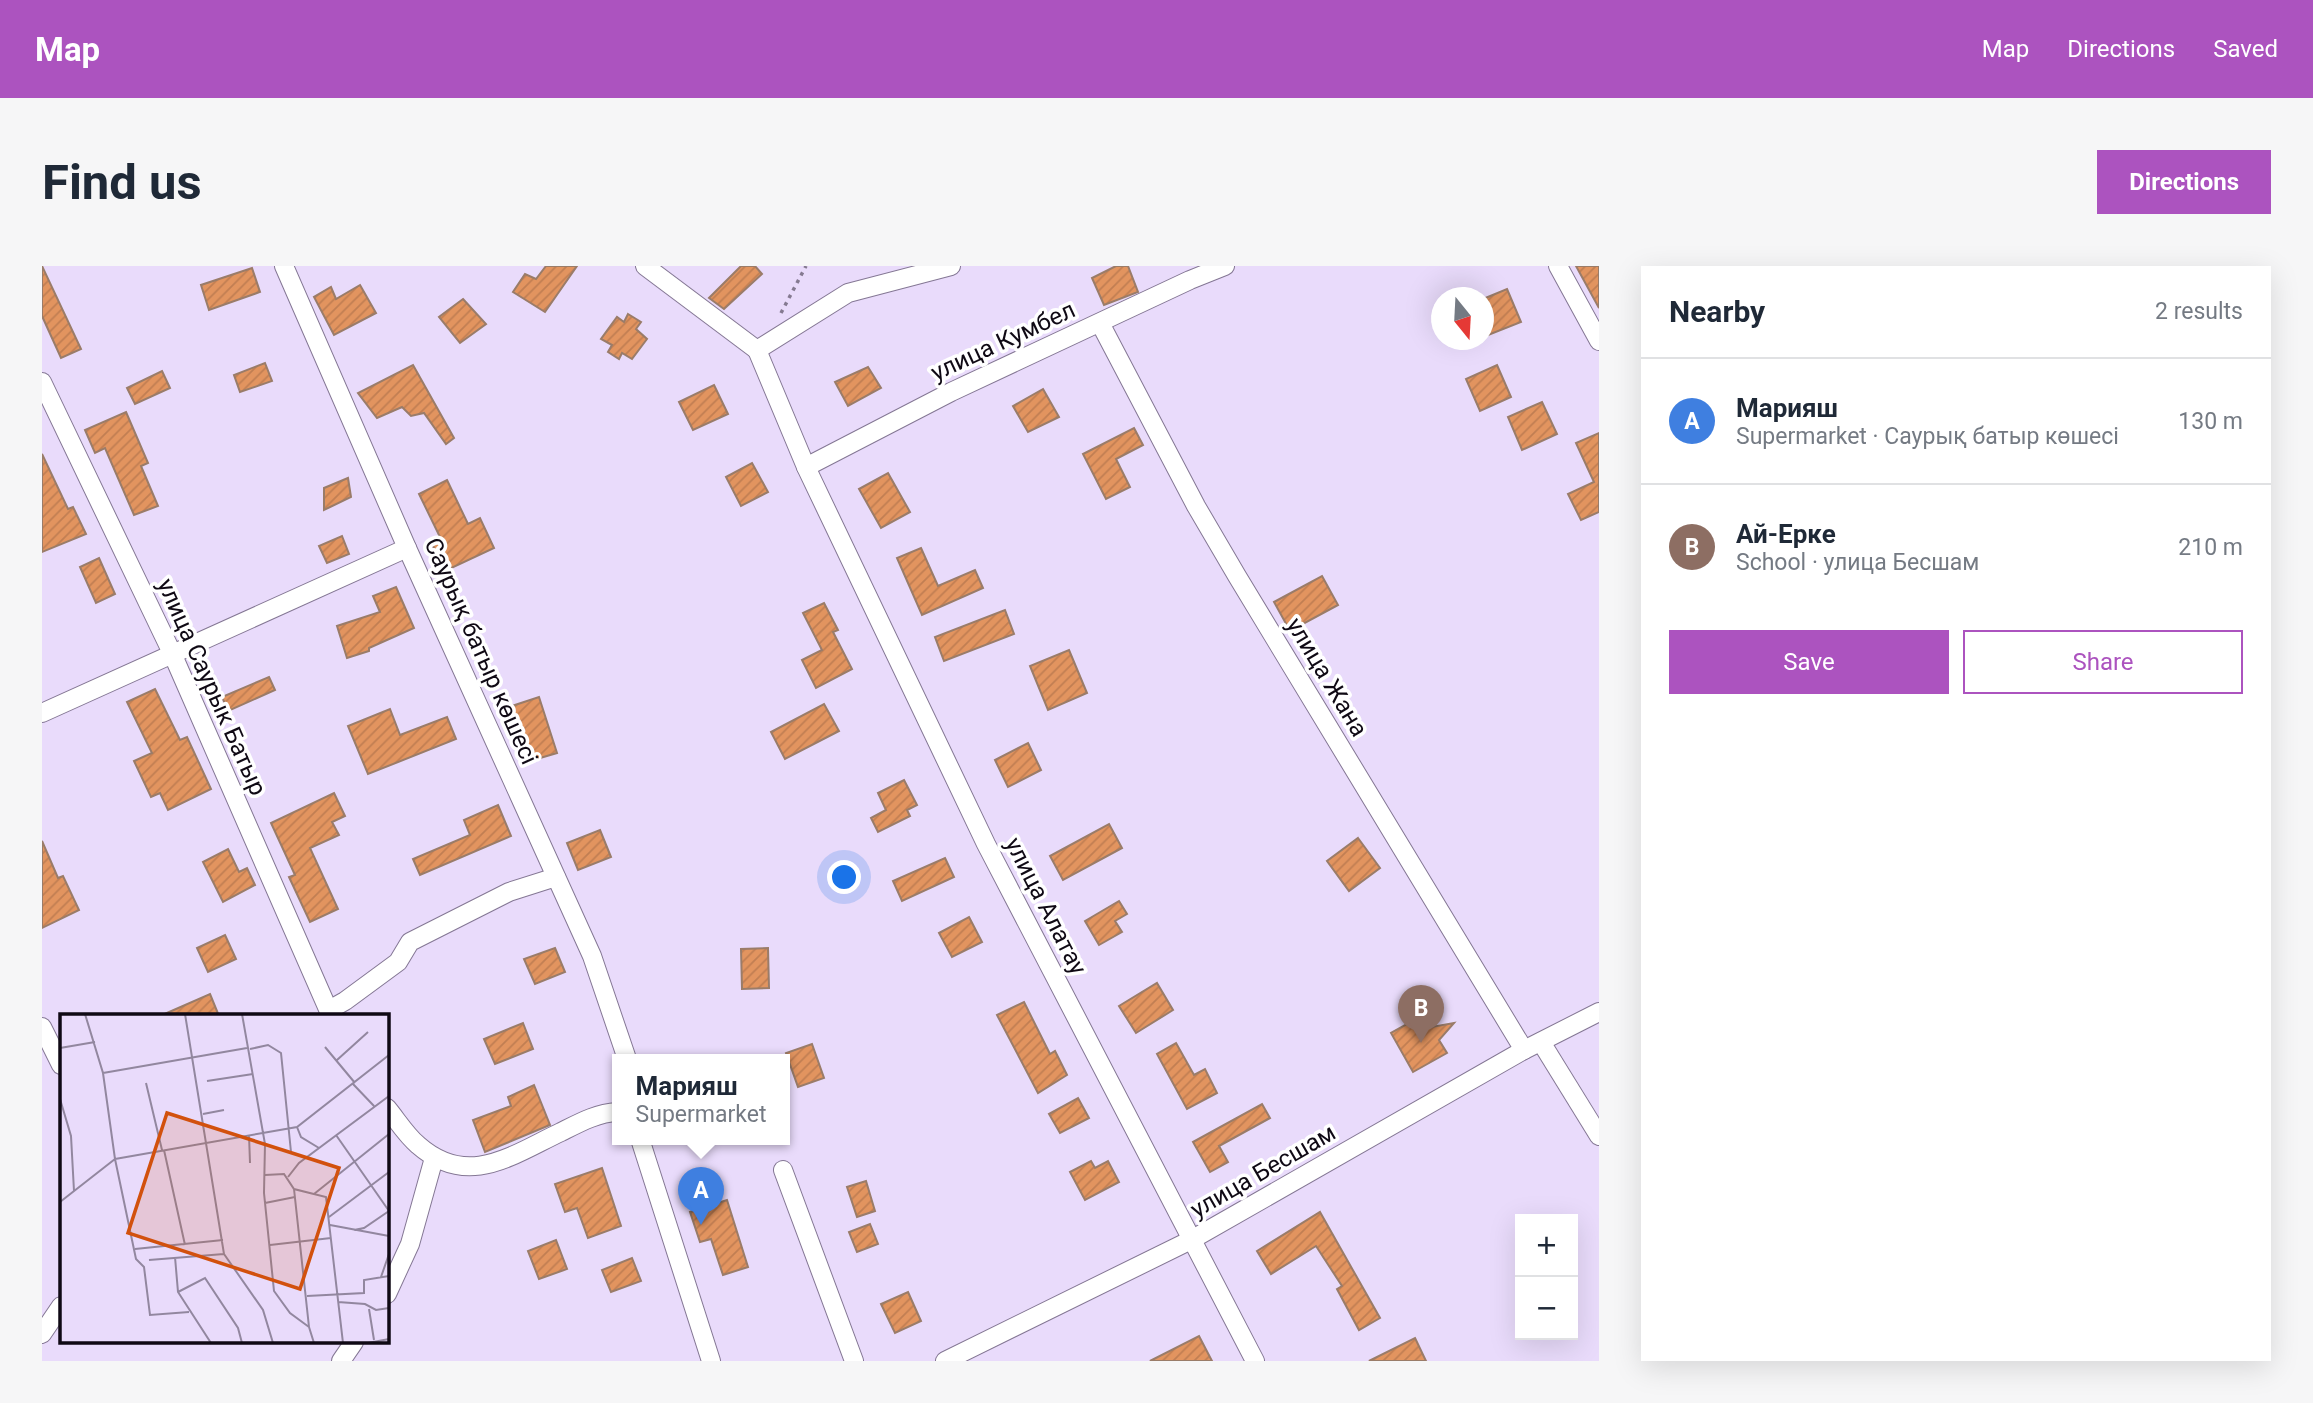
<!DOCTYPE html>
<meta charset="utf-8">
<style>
body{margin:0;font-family:Roboto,sans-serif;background:#f6f6f7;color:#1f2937}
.controls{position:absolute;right:21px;bottom:21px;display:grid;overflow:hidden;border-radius:0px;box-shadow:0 7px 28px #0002}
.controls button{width:63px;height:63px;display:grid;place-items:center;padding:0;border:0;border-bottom:2px solid #e0e1e3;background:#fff;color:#1f2937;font:35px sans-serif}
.compass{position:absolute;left:1389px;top:21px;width:63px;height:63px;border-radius:50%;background:#fff;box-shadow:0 7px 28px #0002;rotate:162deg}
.you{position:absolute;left:803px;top:612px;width:24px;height:24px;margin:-18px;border:5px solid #fff;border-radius:50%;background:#1a73e8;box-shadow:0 0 0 10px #1a73e833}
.badge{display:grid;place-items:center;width:46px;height:46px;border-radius:50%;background:#ac53bf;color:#fff;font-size:23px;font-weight:700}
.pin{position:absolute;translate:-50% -58px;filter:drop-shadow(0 2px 4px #0008)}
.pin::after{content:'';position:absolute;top:37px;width:24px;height:21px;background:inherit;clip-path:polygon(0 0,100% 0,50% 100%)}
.popup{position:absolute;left:570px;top:788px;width:178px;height:91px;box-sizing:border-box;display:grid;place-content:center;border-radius:0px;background:#fff;filter:drop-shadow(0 2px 5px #0005);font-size:23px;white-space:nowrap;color:#747a83}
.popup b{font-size:26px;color:#1f2937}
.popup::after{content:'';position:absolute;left:50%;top:100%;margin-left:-14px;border:14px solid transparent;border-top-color:#fff}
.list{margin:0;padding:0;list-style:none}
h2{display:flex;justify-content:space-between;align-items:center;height:91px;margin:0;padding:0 28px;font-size:30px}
h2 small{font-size:23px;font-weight:400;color:#747a83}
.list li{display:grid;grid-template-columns:46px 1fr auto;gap:21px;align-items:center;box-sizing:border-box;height:126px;padding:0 28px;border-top:2px solid #e0e1e3}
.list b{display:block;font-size:26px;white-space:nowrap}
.list p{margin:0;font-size:23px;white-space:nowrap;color:#747a83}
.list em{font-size:23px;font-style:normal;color:#747a83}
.actions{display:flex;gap:14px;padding:21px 28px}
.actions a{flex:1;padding:16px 0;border:2px solid #ac53bf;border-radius:0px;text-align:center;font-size:24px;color:#ac53bf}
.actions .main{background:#ac53bf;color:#fff}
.map{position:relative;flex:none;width:1557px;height:1095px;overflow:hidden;border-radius:0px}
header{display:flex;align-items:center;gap:42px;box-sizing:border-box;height:98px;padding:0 35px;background:#ac53bf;color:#fff}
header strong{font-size:33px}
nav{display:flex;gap:38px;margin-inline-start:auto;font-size:24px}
.intro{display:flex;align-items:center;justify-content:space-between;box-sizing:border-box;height:168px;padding:0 42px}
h1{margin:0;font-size:49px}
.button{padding:18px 32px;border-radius:0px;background:#ac53bf;color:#fff;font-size:24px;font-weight:700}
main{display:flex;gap:42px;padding:0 42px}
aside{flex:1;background:#fff;border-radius:0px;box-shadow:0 7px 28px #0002}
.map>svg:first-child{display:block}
.building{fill:url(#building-hatch);stroke:#9a7c69;stroke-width:2}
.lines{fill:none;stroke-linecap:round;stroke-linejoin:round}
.minor-casing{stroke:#847794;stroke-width:20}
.path{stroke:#857a91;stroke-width:3.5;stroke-dasharray:3.5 5;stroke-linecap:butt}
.minor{stroke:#fff;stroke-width:18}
.labels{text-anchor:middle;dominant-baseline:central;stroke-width:7;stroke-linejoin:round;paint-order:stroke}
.street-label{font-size:24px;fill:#0f0914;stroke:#fff}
.inset-road{fill:none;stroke:#92879f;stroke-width:2}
.view{fill:#d2510d;fill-opacity:0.15;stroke:#d2510d;stroke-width:3.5}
.inset-edge{fill:none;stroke:#0f0914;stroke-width:3.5}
</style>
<header>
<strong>Map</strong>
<nav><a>Map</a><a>Directions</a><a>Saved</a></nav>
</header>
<div class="intro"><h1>Find us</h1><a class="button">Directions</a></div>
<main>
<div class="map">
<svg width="1557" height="1095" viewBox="0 0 1557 1095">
<defs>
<pattern id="building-hatch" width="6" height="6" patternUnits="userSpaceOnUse" patternTransform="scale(1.75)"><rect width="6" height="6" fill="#e2945f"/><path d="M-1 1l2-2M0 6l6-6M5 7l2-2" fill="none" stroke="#c17e52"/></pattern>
</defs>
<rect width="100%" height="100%" fill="#e9dbfb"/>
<g class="building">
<polygon points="0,0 39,83 19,92 0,50"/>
<polygon points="504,0 535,0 503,46 471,26 483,8 494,13"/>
<polygon points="699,0 713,0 720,8 682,43 667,32"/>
<polygon points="1074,0 1086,0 1096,26 1062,39 1050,12"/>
<polygon points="1534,0 1557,0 1557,42"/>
<polygon points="210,2 218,26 167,44 159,19"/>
<polygon points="318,19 334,47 292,69 272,31 289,21 294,33"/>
<polygon points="1465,23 1479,56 1441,71 1441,33"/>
<polygon points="421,33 444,58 418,77 397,51"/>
<polygon points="586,48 599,56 594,63 605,73 590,93 580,87 577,93 566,86 570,79 559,73 575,51 582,56"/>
<polygon points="223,97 230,115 198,126 192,109"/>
<polygon points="371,99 412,172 404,178 382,147 369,150 360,141 335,152 316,127"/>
<polygon points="1455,99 1469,131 1438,145 1424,113"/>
<polygon points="826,101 839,122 806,140 793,116"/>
<polygon points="120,105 128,122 93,138 85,122"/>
<polygon points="672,119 686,148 651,164 637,136"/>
<polygon points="1001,123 1017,151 986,166 971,140"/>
<polygon points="1500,136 1515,168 1480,184 1466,151"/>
<polygon points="84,146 106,197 99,200 116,240 92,249 63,182 53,187 43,164"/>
<polygon points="1092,162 1101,179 1074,193 1088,221 1064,233 1041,188"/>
<polygon points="1557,167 1557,246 1539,254 1526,228 1552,216 1534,177"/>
<polygon points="0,188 26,243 31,241 44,268 0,286"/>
<polygon points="710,197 726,226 699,240 684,211"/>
<polygon points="846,207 868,246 839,262 817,223"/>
<polygon points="306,212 309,231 282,244 282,222"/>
<polygon points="405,214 426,258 438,252 452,282 403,305 389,276 398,271 377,228"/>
<polygon points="300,270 307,288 285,297 277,280"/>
<polygon points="879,282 896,320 933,304 941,322 880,349 855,292"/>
<polygon points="57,292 73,328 54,337 38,301"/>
<polygon points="1280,310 1296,339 1248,365 1232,336"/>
<polygon points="354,321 372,362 327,382 327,385 305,392 295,360 338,346 331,330"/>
<polygon points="782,337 796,364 791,366 810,403 774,422 760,394 780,384 761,347"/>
<polygon points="963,344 972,368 902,395 893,371"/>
<polygon points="1027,384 1045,427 1006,444 988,400"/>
<polygon points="227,411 233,424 186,445 180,431"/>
<polygon points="113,423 138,474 145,471 169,523 126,544 118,527 109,531 92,495 110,487 85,436"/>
<polygon points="497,431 515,487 488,495 470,440"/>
<polygon points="782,438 797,465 743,493 729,466"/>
<polygon points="348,443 358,469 405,451 414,473 326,508 306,460"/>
<polygon points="986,477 999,504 966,521 953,494"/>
<polygon points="862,514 875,539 865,544 868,550 836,566 829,552 844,544 836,527"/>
<polygon points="292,527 303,550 290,556 297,569 268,582 296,643 268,656 247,611 253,609 229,557"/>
<polygon points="456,539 469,570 378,609 371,593 428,569 422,554"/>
<polygon points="1067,558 1080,582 1021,614 1008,590"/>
<polygon points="558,564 569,591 536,604 525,577"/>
<polygon points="1316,572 1338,602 1307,625 1285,595"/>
<polygon points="0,575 16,612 21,610 37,644 0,662"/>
<polygon points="186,583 197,606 205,602 213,619 181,636 161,596"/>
<polygon points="903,592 912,611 860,635 851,615"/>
<polygon points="1077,635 1085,648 1073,655 1080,666 1057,679 1043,655"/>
<polygon points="927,651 940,676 910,691 897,667"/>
<polygon points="183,669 194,693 166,706 155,682"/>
<polygon points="513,682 523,706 493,718 482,693"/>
<polygon points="726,682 727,722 700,723 699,683"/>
<polygon points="1115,717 1131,744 1094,767 1077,740"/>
<polygon points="168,728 177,750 118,750"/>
<polygon points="982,736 1008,788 1013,785 1025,809 996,827 955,749"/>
<polygon points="1383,748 1390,761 1412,757 1397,774 1405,787 1371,806 1349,767"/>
<polygon points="481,757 491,783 453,798 442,773"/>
<polygon points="1134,777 1152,809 1163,803 1175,827 1145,843 1115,788"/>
<polygon points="770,778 782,812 756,821 744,787"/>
<polygon points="492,819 508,859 443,886 431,854 469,840 466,831"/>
<polygon points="1036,832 1047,852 1018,867 1007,848"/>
<polygon points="1220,838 1228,852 1177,880 1186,896 1168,906 1151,876"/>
<polygon points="1049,895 1053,902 1066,895 1077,916 1043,934 1028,906"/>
<polygon points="560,902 579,960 546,972 535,942 523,946 513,918"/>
<polygon points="824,915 833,945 815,951 805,921"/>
<polygon points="685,934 706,1001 681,1009 669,973 658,976 648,946"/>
<polygon points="1278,946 1338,1052 1317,1064 1295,1023 1300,1020 1274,980 1229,1008 1215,985"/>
<polygon points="828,958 836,978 815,986 807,966"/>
<polygon points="514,974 525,1003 497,1013 486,985"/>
<polygon points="590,992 599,1015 569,1026 560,1004"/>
<polygon points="866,1026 879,1055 853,1067 839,1038"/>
<polygon points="1157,1070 1170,1095 1108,1095"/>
<polygon points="1373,1072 1384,1095 1327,1095"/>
</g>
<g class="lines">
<g class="minor-casing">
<g id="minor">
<polyline points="242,0 365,282 550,690 585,793"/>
<polyline points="603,0 715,84"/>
<polyline points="1516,0 1557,75"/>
<polyline points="1058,57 1154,240 1195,310 1482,784"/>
<polyline points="715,84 764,201 944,578 1213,1095"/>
<polyline points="715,84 806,27 909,0"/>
<polyline points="0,116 130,387 289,750"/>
<polyline points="764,201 909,126 1148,14 1183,0"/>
<polyline points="0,447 365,282"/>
<polyline points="287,744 303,735 356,696 368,676 467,626 514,611"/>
<polyline points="0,761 19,799"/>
<polyline points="1499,776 1557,870"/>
<path d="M345,842C355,854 364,869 376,879C426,923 470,889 519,866C537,857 555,847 575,846"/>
<polyline points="598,873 669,1095"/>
<polyline points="741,904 812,1095"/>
<polyline points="345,1028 368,978 392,892"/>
<polyline points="0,1068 19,1040"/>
<polyline points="299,1095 312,1076"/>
<polyline points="903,1095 1149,974 1482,784 1557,746"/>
</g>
</g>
<polyline class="path" points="739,47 764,0"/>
<use href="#minor" class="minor"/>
</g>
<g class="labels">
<g class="street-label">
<text transform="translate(961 75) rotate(-25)">улица Кумбел</text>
<text transform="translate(439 385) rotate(66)">Саурық батыр көшесі</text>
<text transform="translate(1285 411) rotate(59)">улица Жана</text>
<text transform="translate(170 421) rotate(66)">улица Саурык Батыр</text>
<text transform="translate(1004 640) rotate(63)">улица Алатау</text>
<text transform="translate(1221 905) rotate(-30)">улица Бесшам</text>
</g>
</g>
<g transform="translate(18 748)">
<rect width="329" height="329" fill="#e9dbfb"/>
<path class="inset-road" d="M25,0L43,59L55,145L76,245L84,253L90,301L129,298M125,0L164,240M182,0L205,130L204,179L214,277L230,299L249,313L254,329M265,33L295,69M0,34L35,28M190,35L208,31L221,39L231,138M277,46L308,18M43,59L187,34M147,67L193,60M86,69L102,136M293,70L314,92M0,85L11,122L14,177M143,100L164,96M237,113L241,123L259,134M189,121L190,149M276,121L329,197M104,136L125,231M55,145L237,113L329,41M205,161L224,160L234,175L266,183L283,329M228,163L239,149L329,82M234,175L249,313M254,180L329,120M0,188L55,145M205,189L235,183M269,203L329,158M270,211L329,222M294,216L304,214L329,197M210,231L271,224M75,235L163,226M164,240L203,296L213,329M115,243L118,278L151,329M89,246L164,240M321,263L329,240M118,278L145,264L178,314L182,329M247,282L304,279V266L329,262M278,288L305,290L316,296L329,294M309,295L314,326M308,329L329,325"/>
<path class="view" d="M107,99L279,154L240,275L68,219Z"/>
<rect width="329" height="329" class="inset-edge"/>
</g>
</svg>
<div class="controls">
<button>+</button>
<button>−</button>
</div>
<svg class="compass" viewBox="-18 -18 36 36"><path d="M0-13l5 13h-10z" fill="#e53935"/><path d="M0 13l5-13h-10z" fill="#747a83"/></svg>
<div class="you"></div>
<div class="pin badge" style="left:659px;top:959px;background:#3f7fe0">A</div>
<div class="popup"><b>Марияш</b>Supermarket</div>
<div class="pin badge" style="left:1379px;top:777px;background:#8d6e63">B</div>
</div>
<aside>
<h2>Nearby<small>2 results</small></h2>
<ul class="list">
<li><span class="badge" style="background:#3f7fe0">A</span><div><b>Марияш</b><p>Supermarket · Саурық батыр көшесі</p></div><em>130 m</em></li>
<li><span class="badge" style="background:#8d6e63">B</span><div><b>Ай-Ерке</b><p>School · улица Бесшам</p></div><em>210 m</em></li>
</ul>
<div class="actions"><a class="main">Save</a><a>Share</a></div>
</aside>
</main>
